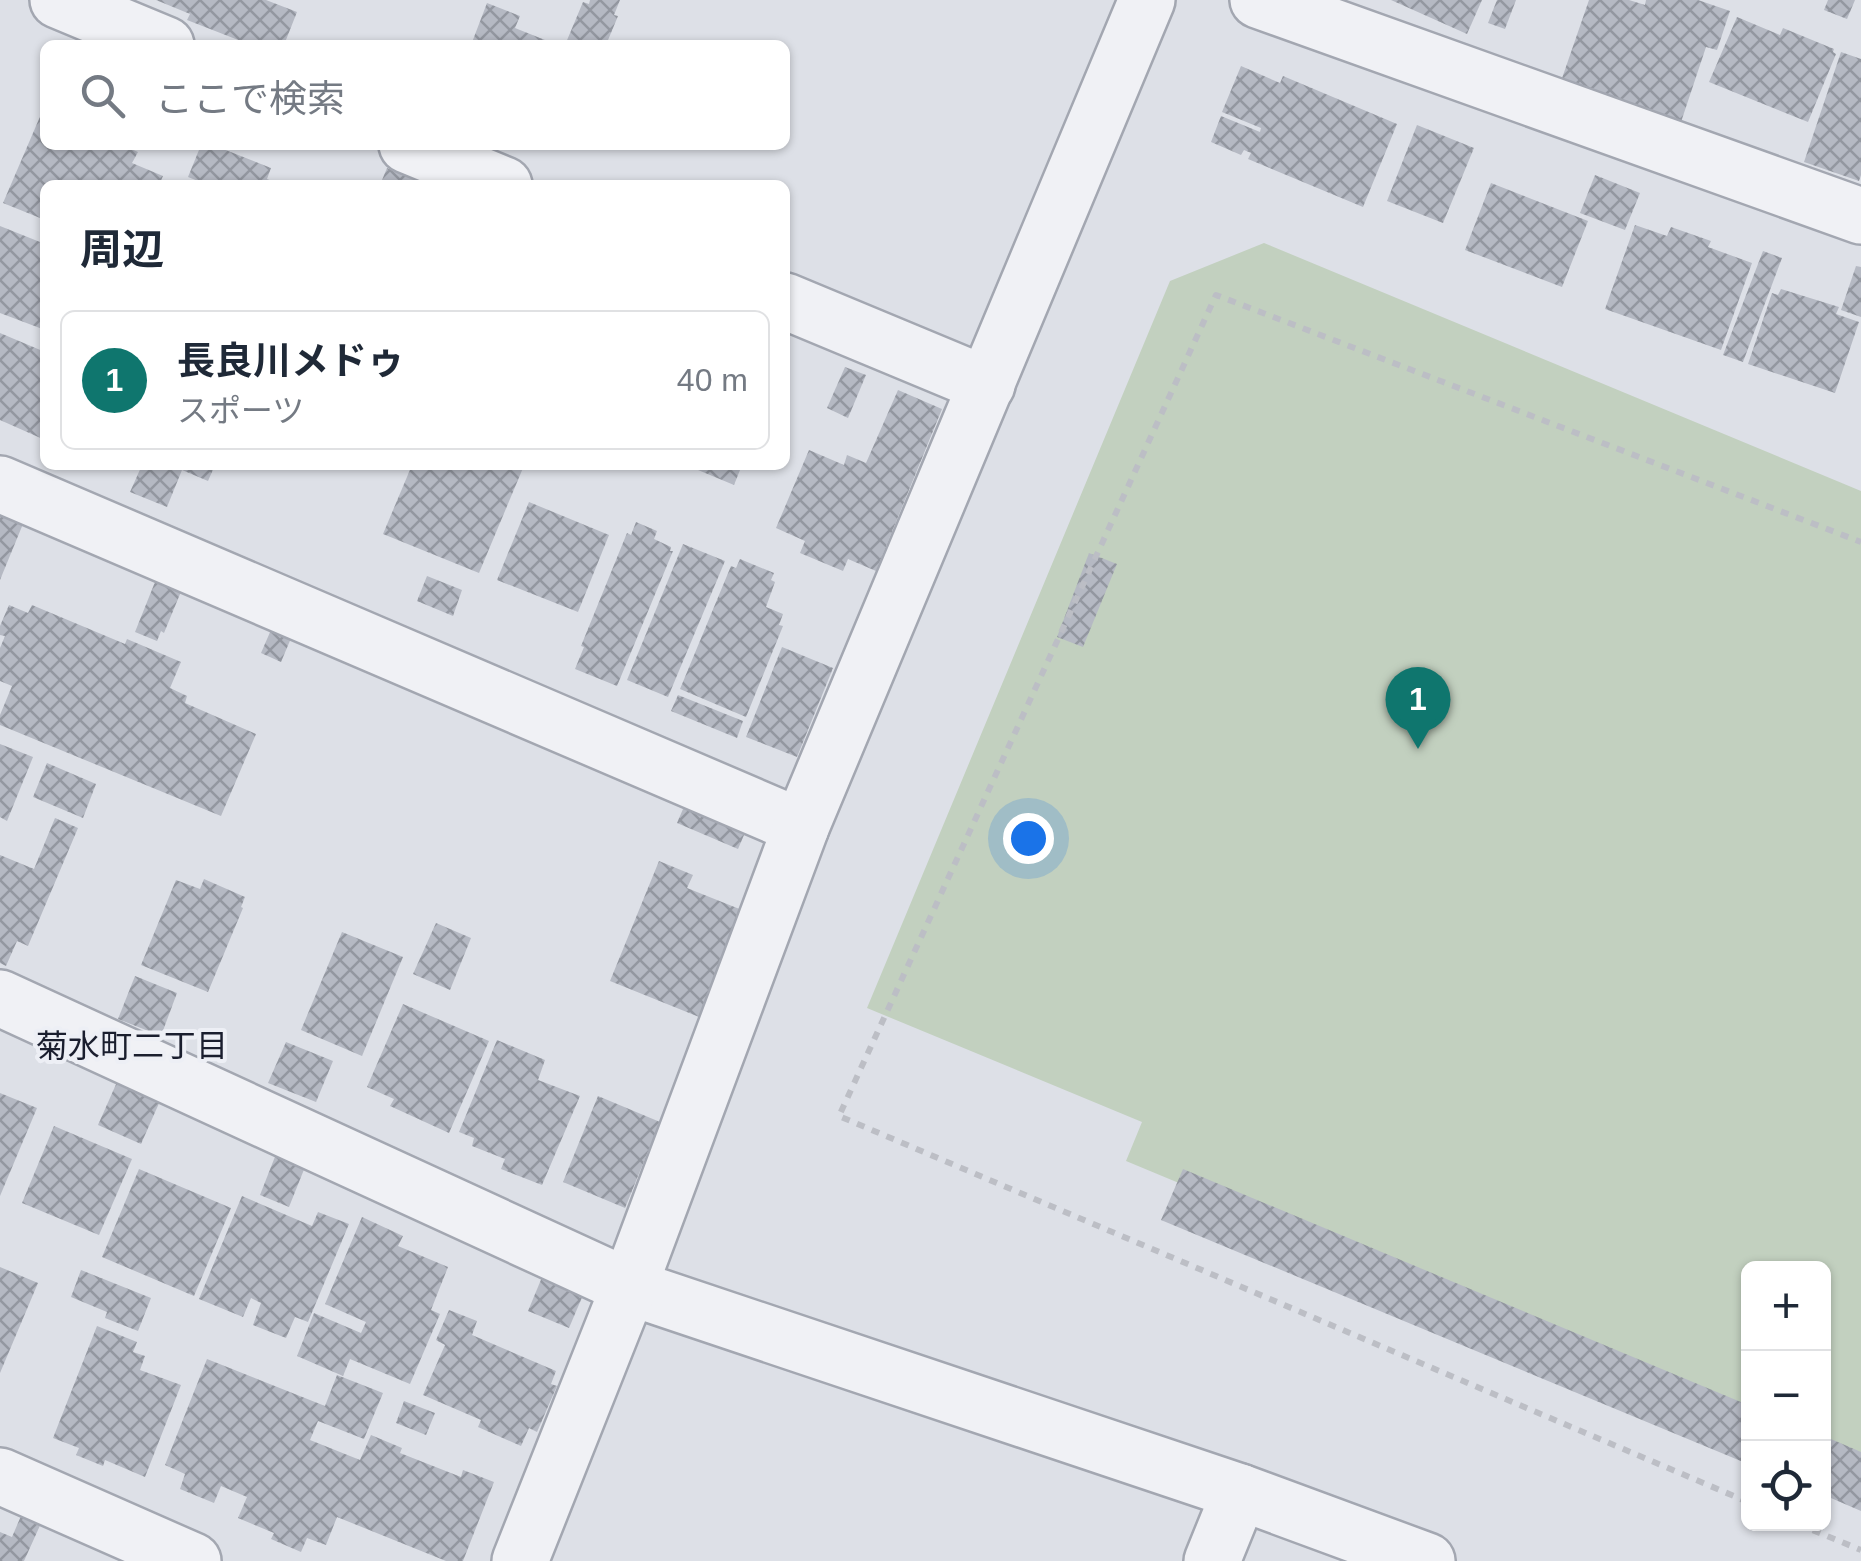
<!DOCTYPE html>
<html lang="ja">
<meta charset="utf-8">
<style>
body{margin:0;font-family:Arial,"Noto Sans JP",sans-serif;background:#f2f2f3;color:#1f2937}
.controls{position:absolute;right:30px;bottom:30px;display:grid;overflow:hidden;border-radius:15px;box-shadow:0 2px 8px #0004}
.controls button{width:90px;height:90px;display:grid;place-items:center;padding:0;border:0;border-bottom:2px solid #e0e1e3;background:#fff;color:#1f2937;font:50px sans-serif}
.you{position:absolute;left:1028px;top:838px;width:35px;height:35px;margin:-25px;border:8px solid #fff;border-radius:50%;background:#1a73e8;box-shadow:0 0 0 15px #1a73e833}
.badge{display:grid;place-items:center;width:65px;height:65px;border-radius:50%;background:#0f766e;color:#fff;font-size:32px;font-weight:700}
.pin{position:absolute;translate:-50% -82px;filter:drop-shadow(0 2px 5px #0008)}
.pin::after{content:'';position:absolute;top:52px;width:35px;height:30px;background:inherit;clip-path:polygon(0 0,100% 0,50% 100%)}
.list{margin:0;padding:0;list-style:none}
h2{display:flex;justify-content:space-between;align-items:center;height:130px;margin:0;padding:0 40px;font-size:42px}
h2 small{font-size:32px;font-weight:400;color:#747a83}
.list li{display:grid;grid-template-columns:65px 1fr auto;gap:30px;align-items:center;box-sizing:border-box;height:140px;margin:0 20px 20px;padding:0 20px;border:2px solid #e0e1e3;border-radius:15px}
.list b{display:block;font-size:38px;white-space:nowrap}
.list p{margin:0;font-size:32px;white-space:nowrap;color:#747a83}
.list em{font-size:32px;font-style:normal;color:#747a83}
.icon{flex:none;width:55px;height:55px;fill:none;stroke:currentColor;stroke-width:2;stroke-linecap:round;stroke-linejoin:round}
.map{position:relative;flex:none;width:1861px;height:1561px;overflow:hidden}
.search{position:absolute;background:#fff;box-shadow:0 2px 8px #0004;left:40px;top:40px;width:750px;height:110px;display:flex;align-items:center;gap:25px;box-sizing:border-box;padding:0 35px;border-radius:15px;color:#747a83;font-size:38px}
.panel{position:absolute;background:#fff;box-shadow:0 2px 8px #0004;left:40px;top:180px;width:750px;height:290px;border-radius:15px}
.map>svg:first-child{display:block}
.green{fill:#c2d0bf}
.building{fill:url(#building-cross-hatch)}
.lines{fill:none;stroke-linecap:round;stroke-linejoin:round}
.minor-casing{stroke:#a3a7b1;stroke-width:60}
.path{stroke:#bcbec5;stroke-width:6;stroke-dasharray:8 8;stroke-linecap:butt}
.minor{stroke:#f0f1f5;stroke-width:55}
.labels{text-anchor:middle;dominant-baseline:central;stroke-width:8;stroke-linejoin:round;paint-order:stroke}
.neighbourhood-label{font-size:32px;fill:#1a1e2e;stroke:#edeff5}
</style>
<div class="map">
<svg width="1861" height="1561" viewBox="0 0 1861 1561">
<defs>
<pattern id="building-cross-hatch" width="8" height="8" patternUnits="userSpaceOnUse" patternTransform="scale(2.5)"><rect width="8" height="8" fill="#b5b9c3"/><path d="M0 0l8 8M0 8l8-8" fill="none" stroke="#9397a0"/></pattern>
</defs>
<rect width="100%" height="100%" fill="#dde0e7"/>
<polygon class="green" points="1264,243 1861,491 1861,1467 1824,1451 1824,1268 1748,1268 1748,1420 1126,1161 1142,1122 867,1008 1170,281"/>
<g class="building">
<polygon points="156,0 266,0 297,12 284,45 251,45 187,20 190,14"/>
<polygon points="590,0 620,0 614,15 618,16 606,45 565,45 583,2 589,4"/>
<polygon points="1391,0 1482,0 1467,34"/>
<polygon points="1497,0 1516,0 1505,29 1488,23"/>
<polygon points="1589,0 1629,0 1645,5 1646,0 1698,0 1730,11 1717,50 1706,47 1680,125 1560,84"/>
<polygon points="1828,0 1855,0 1847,19 1824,10"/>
<polygon points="487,3 520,16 515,28 545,40 543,45 471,45"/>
<polygon points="1737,17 1780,35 1783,28 1834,49 1833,52 1836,54 1808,122 1709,82"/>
<polygon points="1841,52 1861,59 1861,175 1859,181 1804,162"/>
<polygon points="1241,66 1280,83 1283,76 1397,124 1363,207 1248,159 1251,153 1244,150 1241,155 1211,142 1221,116 1260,132 1261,128 1222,112"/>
<polygon points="45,105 45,145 122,145 138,152 132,163 163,176 159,185 45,185 45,220 3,203"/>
<polygon points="1417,125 1474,148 1443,223 1387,201"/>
<polygon points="201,145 213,145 271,168 267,179 282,185 208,185 188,177"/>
<polygon points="387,168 427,185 380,185"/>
<polygon points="1595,175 1640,193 1625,230 1580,213"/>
<polygon points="1491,183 1588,221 1562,287 1465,250"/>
<polygon points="1635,225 1667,236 1671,227 1711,241 1708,247 1752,263 1721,350 1605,309"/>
<polygon points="0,226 45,244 45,330 0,313"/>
<polygon points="1763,251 1782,258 1743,362 1723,355"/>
<polygon points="1856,266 1861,267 1861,317 1841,310"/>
<polygon points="1781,289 1839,307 1836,314 1859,322 1835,393 1748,364 1772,293 1778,295"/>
<polygon points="0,333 45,352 45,440 0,420"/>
<polygon points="845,367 866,375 848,418 827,408"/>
<polygon points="898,390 942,409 876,571 848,559 843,571 800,553 805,541 776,528 809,450 844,465 847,455 866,463"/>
<polygon points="142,465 215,465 208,481 182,470 167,507 130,492"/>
<polygon points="412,465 515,465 523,468 479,573 383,534"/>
<polygon points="686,465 742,465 734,485"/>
<polygon points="529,502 609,535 578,612 497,580"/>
<polygon points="0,509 25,519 0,580"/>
<polygon points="636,522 657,531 654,539 671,547 670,551 673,551 617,686 575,669 584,647 581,646 627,533 631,535"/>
<polygon points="683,544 725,561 668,697 627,680"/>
<polygon points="1089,553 1117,564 1083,647 1057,637"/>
<polygon points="740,559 774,573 771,580 775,582 766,607 783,614 779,625 783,626 746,717 680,689 731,566 736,568"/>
<polygon points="161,567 187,577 164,633 161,631 157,641 135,632"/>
<polygon points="427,576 462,590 453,616 417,601"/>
<polygon points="9,605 28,613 32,605 125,644 127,639 181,662 170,688 187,696 185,703 256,734 221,816 0,725 0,715 12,686 0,681 0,648 5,636 0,635 0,626"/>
<polygon points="277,616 297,624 281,662 261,653"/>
<polygon points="782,647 833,668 797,757 746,737"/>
<polygon points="678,695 743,721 737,738 671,711"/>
<polygon points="0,744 33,757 7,821 0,817"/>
<polygon points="47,763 96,784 83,818 33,797"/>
<polygon points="692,788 753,814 738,849 677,823"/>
<polygon points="55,818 78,828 28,946 17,941 6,966 0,963 0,855 34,869"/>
<polygon points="659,861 693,875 687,888 752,914 709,1021 610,981"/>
<polygon points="204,879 245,897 241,907 243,908 208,992 141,965 176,880 200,889"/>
<polygon points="436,923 471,938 450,990 413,974"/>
<polygon points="342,932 403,957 362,1056 301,1030"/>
<polygon points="135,976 177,993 161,1036 118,1019"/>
<polygon points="403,1004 489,1041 449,1133 390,1106 394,1099 367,1087"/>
<polygon points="497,1040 545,1060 538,1080 580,1096 542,1185 501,1169 505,1159 472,1146 474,1138 459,1132"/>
<polygon points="286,1042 333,1061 316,1102 268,1083"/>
<polygon points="117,1082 160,1101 141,1144 98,1125"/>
<polygon points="0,1093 37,1108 0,1196"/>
<polygon points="598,1096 660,1122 625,1208 563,1182"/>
<polygon points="54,1126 132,1159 99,1235 22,1203"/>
<polygon points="278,1149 307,1162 289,1207 260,1195"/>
<polygon points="139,1169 231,1208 194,1296 102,1257"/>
<polygon points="1183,1169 1748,1405 1748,1464 1161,1220"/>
<polygon points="242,1196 312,1226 318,1212 349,1224 308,1322 295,1317 286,1338 253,1325 261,1303 251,1298 243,1317 199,1299"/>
<polygon points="362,1217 403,1236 398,1246 448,1267 431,1310 440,1314 410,1384 350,1359 343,1376 297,1356 314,1313 361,1333 366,1322 325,1304"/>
<polygon points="0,1267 38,1283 0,1373"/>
<polygon points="81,1270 151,1298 138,1331 105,1318 107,1312 71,1297"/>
<polygon points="545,1270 586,1288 569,1328 528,1311"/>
<polygon points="449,1310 477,1321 472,1335 556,1371 551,1384 557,1386 537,1432 529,1428 521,1446 478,1427 481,1420 423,1395 445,1345 436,1340"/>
<polygon points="97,1326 137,1342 133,1352 145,1356 140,1370 181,1385 145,1477 105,1460 103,1466 76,1455 79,1448 53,1438"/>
<polygon points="207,1359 325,1406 337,1375 383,1393 364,1439 318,1421 310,1440 360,1460 371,1435 402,1448 400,1453 461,1477 463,1470 494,1482 463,1561 446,1561 337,1517 326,1545 307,1538 301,1552 271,1539 274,1533 238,1518 247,1497 221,1486 214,1503 180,1489 185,1474 165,1465"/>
<polygon points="404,1401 435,1413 426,1435 396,1423"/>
<polygon points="1824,1436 1861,1452 1861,1511 1824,1495"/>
<polygon points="27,1502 47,1510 24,1561 0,1561 0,1532 12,1537"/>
</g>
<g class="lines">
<g class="minor-casing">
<g id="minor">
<polyline points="58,0 166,45"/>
<polyline points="1258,0 1861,216"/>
<polyline points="407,145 504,185"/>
<polyline points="785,301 987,385"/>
<polyline points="0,484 801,827"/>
<polyline points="0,998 629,1287 1240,1492 1427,1561"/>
<polyline points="0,1476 193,1561"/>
<polyline points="520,1561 629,1287 801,827 1147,0"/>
<polyline points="1212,1561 1240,1492"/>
</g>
</g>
<g class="path">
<polyline points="1748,1502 839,1116 1216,295 1861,542"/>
<polyline points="1798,1524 1861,1550"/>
</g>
<use href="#minor" class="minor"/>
</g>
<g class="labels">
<g class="neighbourhood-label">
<text x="132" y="1046">菊水町二丁目</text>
</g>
</g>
</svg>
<div class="controls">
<button>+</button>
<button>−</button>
<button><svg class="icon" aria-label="locate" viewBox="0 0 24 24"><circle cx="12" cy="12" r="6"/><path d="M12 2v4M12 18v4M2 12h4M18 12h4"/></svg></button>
</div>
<div class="you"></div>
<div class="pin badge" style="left:1418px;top:749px">1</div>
<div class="search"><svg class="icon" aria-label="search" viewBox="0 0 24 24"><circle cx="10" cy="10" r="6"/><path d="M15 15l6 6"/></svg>ここで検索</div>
<section class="panel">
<h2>周辺<small></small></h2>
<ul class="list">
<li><span class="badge">1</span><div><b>長良川メドゥ</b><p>スポーツ</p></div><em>40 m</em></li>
</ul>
</section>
</div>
